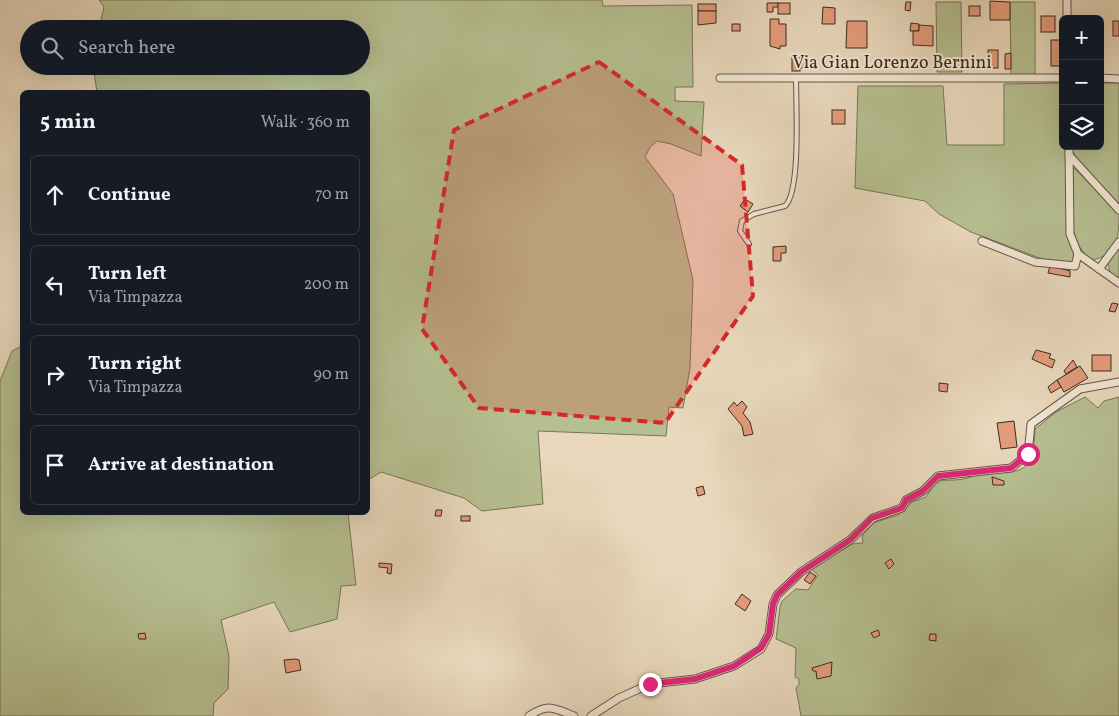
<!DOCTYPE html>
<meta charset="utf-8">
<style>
body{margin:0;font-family:Vollkorn,serif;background:#242831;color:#f1f3f6}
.controls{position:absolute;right:15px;top:15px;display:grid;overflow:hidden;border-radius:8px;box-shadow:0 5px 20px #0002}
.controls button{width:45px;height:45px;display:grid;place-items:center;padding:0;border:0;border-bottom:1px solid #363941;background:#171b24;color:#f1f3f6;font:25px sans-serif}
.stop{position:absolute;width:15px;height:15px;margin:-11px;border:4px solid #db2777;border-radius:50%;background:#fff}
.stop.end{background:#db2777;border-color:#fff;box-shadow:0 1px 5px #0008}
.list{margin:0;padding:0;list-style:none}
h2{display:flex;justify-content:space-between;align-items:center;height:65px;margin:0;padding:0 20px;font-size:21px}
h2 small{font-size:16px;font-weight:400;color:#9ea1a6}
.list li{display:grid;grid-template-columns:32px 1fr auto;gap:15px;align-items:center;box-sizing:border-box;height:80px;margin:0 10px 10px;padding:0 10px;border:1px solid #363941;border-radius:8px}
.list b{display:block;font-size:19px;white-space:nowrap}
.list p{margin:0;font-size:16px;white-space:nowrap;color:#9ea1a6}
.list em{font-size:16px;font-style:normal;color:#9ea1a6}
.icon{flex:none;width:28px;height:28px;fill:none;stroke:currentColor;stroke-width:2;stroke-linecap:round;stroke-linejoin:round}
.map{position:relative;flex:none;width:1119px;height:716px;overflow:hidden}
.search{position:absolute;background:#171b24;box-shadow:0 5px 20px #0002;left:20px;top:20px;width:350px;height:55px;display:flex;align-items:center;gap:12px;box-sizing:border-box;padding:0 18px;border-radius:28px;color:#9ea1a6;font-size:19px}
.panel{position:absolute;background:#171b24;box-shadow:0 5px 20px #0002;left:20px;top:90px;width:350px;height:425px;border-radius:8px}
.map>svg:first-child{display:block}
.green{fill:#b6bf91;stroke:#787658}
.building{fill:#e49c7c;stroke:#3b2c20}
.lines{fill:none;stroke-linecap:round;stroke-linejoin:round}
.service-casing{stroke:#665747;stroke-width:6}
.minor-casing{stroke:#665747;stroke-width:9}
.service{stroke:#f1e6d3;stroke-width:4}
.minor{stroke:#f1e6d3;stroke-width:7}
.route{stroke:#db2777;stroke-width:6}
.marked{fill:#d62828;fill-opacity:0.2;stroke:#d62828;stroke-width:4;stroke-dasharray:10 6;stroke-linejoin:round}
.labels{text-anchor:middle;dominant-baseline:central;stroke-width:4;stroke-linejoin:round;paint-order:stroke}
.street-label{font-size:18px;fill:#3b2c20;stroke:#f1e6d3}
</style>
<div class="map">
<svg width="1119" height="716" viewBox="0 0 1119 716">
<rect width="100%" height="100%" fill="#e9d8bc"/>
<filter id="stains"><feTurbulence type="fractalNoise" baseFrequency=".004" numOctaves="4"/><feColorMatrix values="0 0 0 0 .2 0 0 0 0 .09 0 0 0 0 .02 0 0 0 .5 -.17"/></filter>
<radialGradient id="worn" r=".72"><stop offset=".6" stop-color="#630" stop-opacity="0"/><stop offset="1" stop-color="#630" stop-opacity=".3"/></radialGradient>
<g class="green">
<polygon points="99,0 602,0 603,6 692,5 693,87 675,87 675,101 704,102 701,156 671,144 657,141 650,147 645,157 673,194 693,280 690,368 683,408 669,407 666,436 538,431 543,504 482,511 464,498 381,472 368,480 368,92 97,92 93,66 361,66 361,29 99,29 104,7"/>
<polygon points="936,2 961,2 962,72 937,72"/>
<polygon points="1010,2 1035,2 1035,75 1011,75"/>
<polygon points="1063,83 1063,146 1066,146 1067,235 1075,255 1071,264 1045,260 971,232 939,214 925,201 855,188 858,86 943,86 947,145 1004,145 1004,84"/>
<path d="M1100,83H1119V205C1106,194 1074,162 1071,146H1100Z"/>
<path d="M1074,168L1119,214C1119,236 1118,255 1092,260C1065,242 1072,200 1071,170Z"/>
<polygon points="1119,247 1119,279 1110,273 1108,263"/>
<polygon points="22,346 22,512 348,513 356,585 341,586 337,619 290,632 274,602 221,620 229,656 228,689 214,703 213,716 0,716 0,381 12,351"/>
<path d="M1085,397L1098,408L1104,401L1119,397V716H801L796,688L799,684V679L795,677L796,648L776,639L780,607L782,601L796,589L808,590L818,575L811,569L852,544L863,543L862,536L873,523L898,515L912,502L926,497L936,482C945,479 953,481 963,479C969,478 975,475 981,474C1021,471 1033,477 1035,429L1056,412Z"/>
</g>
<g class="building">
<polygon points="990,1 1010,2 1010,20 990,20"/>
<polygon points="906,2 911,2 910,11 905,10"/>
<polygon points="767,3 778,3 778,7 773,7 773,12 767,12"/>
<rect x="778" y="3" width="12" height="11"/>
<rect x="698" y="4" width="18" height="7"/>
<rect x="969" y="6" width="11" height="10"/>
<polygon points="823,7 835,8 835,24 822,24"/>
<polygon points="698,11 716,11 716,23 698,25"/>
<rect x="1041" y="16" width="14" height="16"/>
<polygon points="770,19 779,19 779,24 786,24 786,46 780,46 780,49 770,46"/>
<polygon points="847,21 867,21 867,48 846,48"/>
<rect x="1113" y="21" width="6" height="15"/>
<polygon points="911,23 919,24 919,31 910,31"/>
<rect x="732" y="24" width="8" height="7"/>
<polygon points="919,25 933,26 933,46 913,45 913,31 919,31"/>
<rect x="1051" y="40" width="9" height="26"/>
<rect x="988" y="50" width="10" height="18"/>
<polygon points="1011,53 1011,69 1005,69 1005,54"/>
<rect x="792" y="55" width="8" height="16"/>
<polygon points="800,55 805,56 805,68 800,68"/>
<rect x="832" y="110" width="13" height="14"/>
<polygon points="745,199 753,204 748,212 740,206"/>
<polygon points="786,246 786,253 781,253 781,261 773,261 773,247"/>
<polygon points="1050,266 1070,271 1070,277 1048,273"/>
<polygon points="1112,303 1118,304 1115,312 1109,311"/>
<polygon points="1036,350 1051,354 1049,358 1055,360 1052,368 1032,359"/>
<rect x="1092" y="355" width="19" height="16"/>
<polygon points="1073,360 1077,367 1066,374 1064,371"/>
<polygon points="1080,366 1088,378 1064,392 1057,380"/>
<polygon points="1057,380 1061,387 1051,393 1048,387"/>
<polygon points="939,383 948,384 947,392 939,391"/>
<polygon points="742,401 747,407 743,413 750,422 753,434 744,436 742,426 728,409 734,402 737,406"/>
<polygon points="1014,421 1017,447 1001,449 997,423"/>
<polygon points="992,477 1004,481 1004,485 993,485"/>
<polygon points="703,486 705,494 698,496 696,488"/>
<polygon points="436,510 442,510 441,516 435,516"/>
<rect x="461" y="516" width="9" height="5"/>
<polygon points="891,559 894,564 889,569 885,563"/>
<polygon points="379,563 392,564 391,574 387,573 388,568 379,567"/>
<polygon points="810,572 816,576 810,584 804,580"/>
<polygon points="742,594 751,601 745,611 735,604"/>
<polygon points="878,630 880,635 874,638 871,633"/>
<polygon points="145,633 146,639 139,639 138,634"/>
<polygon points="930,634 936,634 936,641 929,640"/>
<polygon points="296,659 299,660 301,670 286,673 284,660"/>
<polygon points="832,662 831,676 817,679 816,671 813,671 812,668"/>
</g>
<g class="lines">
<g class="service-casing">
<path id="service" d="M749,244L740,231L742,221L754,214L785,206C801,192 796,103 796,78"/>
</g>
<g class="minor-casing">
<g id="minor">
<polyline points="1067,0 1067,19"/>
<polyline points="720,78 1063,78"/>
<polyline points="1100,78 1119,79"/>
<polyline points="1069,155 1119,210"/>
<polyline points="982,241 1035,262 1075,266 1078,254 1070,234 1069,146"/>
<polyline points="1078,254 1119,283"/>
<polyline points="1099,269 1119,242"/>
<path d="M529,716C548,703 554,708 574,716"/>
<polyline points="591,716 619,698 650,684 695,679 734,666 761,649 769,634 773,604 777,595 801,572 850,540 873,518 902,508 906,500 923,491 938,476 1011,468 1028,454 1031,424 1080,389 1119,382"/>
</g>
</g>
<use href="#service" class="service"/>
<use href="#minor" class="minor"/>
</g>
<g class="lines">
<polyline class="route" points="650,684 695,679 734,666 761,648 769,634 773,604 777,595 801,572 850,540 872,518 902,508 906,500 923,491 938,476 1011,468 1028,454"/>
</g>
<path class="marked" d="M599,62L742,165L753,296L665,423L479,408L422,329L454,130Z"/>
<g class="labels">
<g class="street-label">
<text x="892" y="63">Via Gian Lorenzo Bernini</text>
</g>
</g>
<rect width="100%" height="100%" filter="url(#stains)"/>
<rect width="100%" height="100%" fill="url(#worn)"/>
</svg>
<div class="controls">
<button>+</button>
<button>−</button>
<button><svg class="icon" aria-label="layers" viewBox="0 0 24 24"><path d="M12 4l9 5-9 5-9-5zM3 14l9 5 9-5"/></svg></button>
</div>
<div class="stop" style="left:1028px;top:454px"></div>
<div class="stop end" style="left:650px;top:684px"></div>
<div class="search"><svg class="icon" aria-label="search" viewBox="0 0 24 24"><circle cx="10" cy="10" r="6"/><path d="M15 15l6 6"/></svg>Search here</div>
<section class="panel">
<h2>5 min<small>Walk · 360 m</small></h2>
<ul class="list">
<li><svg class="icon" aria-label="ahead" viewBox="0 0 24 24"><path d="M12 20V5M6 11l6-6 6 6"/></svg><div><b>Continue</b></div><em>70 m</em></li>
<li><svg class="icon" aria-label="left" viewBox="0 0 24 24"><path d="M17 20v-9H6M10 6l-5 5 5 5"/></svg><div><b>Turn left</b><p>Via Timpazza</p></div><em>200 m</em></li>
<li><svg class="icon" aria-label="right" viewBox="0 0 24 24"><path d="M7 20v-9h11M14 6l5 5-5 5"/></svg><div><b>Turn right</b><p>Via Timpazza</p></div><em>90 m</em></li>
<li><svg class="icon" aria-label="arrive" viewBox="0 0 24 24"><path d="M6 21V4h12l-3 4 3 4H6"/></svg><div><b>Arrive at destination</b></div></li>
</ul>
</section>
</div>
